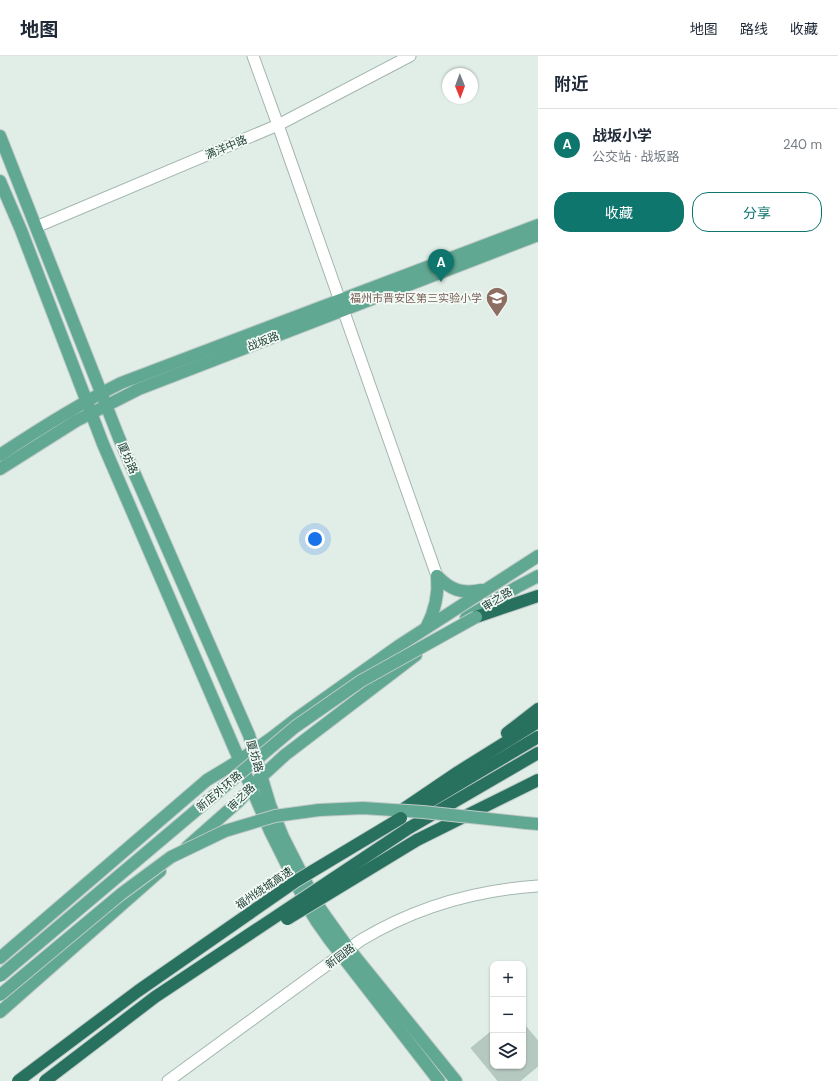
<!DOCTYPE html>
<html lang="zh">
<meta charset="utf-8">
<style>
body{margin:0;font-family:"DM Sans","Noto Sans SC",sans-serif;background:#f2f2f3;color:#1f2937}
.controls{position:absolute;right:12px;bottom:12px;display:grid;overflow:hidden;border-radius:8px;box-shadow:0 1px 3px #0004}
.controls button{width:36px;height:36px;display:grid;place-items:center;padding:0;border:0;border-bottom:1px solid #e0e1e3;background:#fff;color:#1f2937;font:20px sans-serif}
.compass{position:absolute;left:442px;top:12px;width:36px;height:36px;border-radius:50%;background:#fff;box-shadow:0 1px 3px #0004;rotate:179deg}
.you{position:absolute;left:315px;top:483px;width:14px;height:14px;margin:-10px;border:3px solid #fff;border-radius:50%;background:#1a73e8;box-shadow:0 0 0 6px #1a73e833}
.badge{display:grid;place-items:center;width:26px;height:26px;border-radius:50%;background:#0f766e;color:#fff;font-size:13px;font-weight:700}
.pin{position:absolute;translate:-50% -33px;filter:drop-shadow(0 1px 2px #0008)}
.pin::after{content:'';position:absolute;top:21px;width:14px;height:12px;background:inherit;clip-path:polygon(0 0,100% 0,50% 100%)}
.list{margin:0;padding:0;list-style:none}
h2{display:flex;justify-content:space-between;align-items:center;height:52px;margin:0;padding:0 16px;font-size:17px}
h2 small{font-size:13px;font-weight:400;color:#747a83}
.list li{display:grid;grid-template-columns:26px 1fr auto;gap:12px;align-items:center;box-sizing:border-box;height:72px;padding:0 16px;border-top:1px solid #e0e1e3}
.list b{display:block;font-size:15px;white-space:nowrap}
.list p{margin:0;font-size:13px;white-space:nowrap;color:#747a83}
.list em{font-size:13px;font-style:normal;color:#747a83}
.actions{display:flex;gap:8px;padding:12px 16px}
.actions a{flex:1;padding:9px 0;border:1px solid #0f766e;border-radius:16px;text-align:center;font-size:14px;color:#0f766e}
.actions .main{background:#0f766e;color:#fff}
.icon{flex:none;width:22px;height:22px;fill:none;stroke:currentColor;stroke-width:2;stroke-linecap:round;stroke-linejoin:round}
.map{position:relative;flex:none;width:538px;height:1025px;overflow:hidden}
header{display:flex;align-items:center;gap:24px;box-sizing:border-box;height:56px;padding:0 20px;background:#fff;border-bottom:1px solid #e0e1e3}
header strong{font-size:19px}
nav{display:flex;gap:22px;margin-inline-start:auto;font-size:14px}
main{display:flex}
aside{flex:1;background:#fff}
.map>svg:first-child{display:block}
.building{fill:#b6c9c0;stroke:#b3c8be}
.lines{fill:none;stroke-linecap:round;stroke-linejoin:round}
.minor-casing{stroke:#a3b7af;stroke-width:13}
.major-casing{stroke:#c0cac7;stroke-width:14}
.highway-casing{stroke:#c0cac7;stroke-width:14}
.minor{stroke:#fff;stroke-width:11}
.major{stroke:#61a892;stroke-width:12}
.highway{stroke:#27715e;stroke-width:12}
.major-bridge-casing{stroke:#c0cac7;stroke-width:14;stroke-linecap:butt}
.highway-bridge-casing{stroke:#c0cac7;stroke-width:14;stroke-linecap:butt}
.major-bridge{stroke:#61a892;stroke-width:12}
.highway-bridge{stroke:#27715e;stroke-width:12}
.labels{text-anchor:middle;dominant-baseline:central;stroke-width:3.5;stroke-linejoin:round;paint-order:stroke}
.street-label{font-size:11px;fill:#1f4136;stroke:#f3faf6}
.education-label{font-size:11px;fill:#785e54;stroke:#f3faf6;text-anchor:end}
</style>
<header>
<strong>地图</strong>
<nav><a>地图</a><a>路线</a><a>收藏</a></nav>
</header>
<main>
<div class="map">
<svg width="538" height="1025" viewBox="0 0 538 1025">
<rect width="100%" height="100%" fill="#e1eee8"/>
<polygon class="building" points="523,967 538,985 538,1010 520,1025 498,1025 471,992 493,974 493,1010 523,1010"/>
<g class="lines">
<g class="minor-casing">
<g id="minor">
<polyline points="253,0 278,69 437,520"/>
<polyline points="36,171 278,69 410,0"/>
<path d="M168,1025L361,884C416,851 475,834 538,830"/>
</g>
</g>
<g class="major-casing">
<g id="major">
<polyline points="0,80 119,382 249,679 270,749 283,781 317,848 326,861 349,893 456,1025"/>
<polyline points="0,125 21,174 103,388 270,775 309,853 317,866 329,883 439,1025"/>
<path d="M0,399C39,373 79,348 121,327L538,169"/>
<polyline points="0,413 76,365 139,333 538,179"/>
<path d="M437,520C451,534 461,538 481,534"/>
<polyline points="466,562 517,531 538,520"/>
<path d="M426,572C435,555 439,539 437,520"/>
<polyline points="526,767 538,768"/>
<polyline points="187,791 239,745 261,721 285,699 416,599"/>
<polyline points="0,902 207,724 240,704 270,683 296,663 400,589 538,500"/>
<polyline points="0,956 160,815"/>
</g>
</g>
<g class="highway-casing">
<g id="highway">
<polyline points="476,561 538,540"/>
<polyline points="507,677 538,653"/>
<polyline points="417,753 538,681"/>
<polyline points="399,756 458,716 538,666"/>
<polyline points="409,772 538,697"/>
<polyline points="417,784 538,724"/>
</g>
</g>
<use href="#minor" class="minor"/>
<use href="#major" class="major"/>
<use href="#highway" class="highway"/>
<g class="major-bridge-casing">
<g id="major-bridge">
<polyline points="0,920 295,671 361,625 476,561"/>
<polyline points="0,939 121,838 171,801 225,775 275,760 319,754 363,752 423,756 526,767"/>
</g>
</g>
<g class="highway-bridge-casing">
<g id="highway-bridge">
<polyline points="287,863 417,784"/>
<polyline points="18,1025 138,935 296,825 401,762"/>
<polyline points="45,1025 155,941 409,772"/>
</g>
</g>
<use href="#major-bridge" class="major-bridge"/>
<use href="#highway-bridge" class="highway-bridge"/>
</g>
<defs>
<g id="school-pin" transform="scale(1.15)"><path d="M0 17L-7.5 6A9.5 9.5 0 1 1 7.5 6Z" fill="#8d6e63" stroke="#f3faf6"/><path d="M0-5L7-2L0 1L-7-2ZM-4 1L0 2.5L4 1V4Q0 6-4 4Z" fill="#fff"/></g>
</defs>
<g fill-rule="evenodd">
<use href="#school-pin" x="497" y="242"/>
</g>
<g class="labels">
<g class="street-label">
<text transform="translate(226 91) rotate(-23)">满洋中路</text>
<text transform="translate(263 285) rotate(-21)">战坂路</text>
<text transform="translate(128 402) rotate(66)">厦坊路</text>
<text transform="translate(497 543) rotate(-31)">审之路</text>
<text transform="translate(255 700) rotate(74)">厦坊路</text>
<text transform="translate(219 735) rotate(-40)">新店外环路</text>
<text transform="translate(241 741) rotate(-45)">审之路</text>
<text transform="translate(264 832) rotate(-34)">福州绕城高速</text>
<text transform="translate(340 900) rotate(-37)">新园路</text>
</g>
<g class="education-label">
<text x="482" y="242">福州市晋安区第三实验小学</text>
</g>
</g>
</svg>
<div class="controls">
<button>+</button>
<button>−</button>
<button><svg class="icon" aria-label="layers" viewBox="0 0 24 24"><path d="M12 4l9 5-9 5-9-5zM3 14l9 5 9-5"/></svg></button>
</div>
<svg class="compass" viewBox="-18 -18 36 36"><path d="M0-13l5 13h-10z" fill="#e53935"/><path d="M0 13l5-13h-10z" fill="#747a83"/></svg>
<div class="you"></div>
<div class="pin badge" style="left:441px;top:226px">A</div>
</div>
<aside>
<h2>附近<small></small></h2>
<ul class="list">
<li><span class="badge">A</span><div><b>战坂小学</b><p>公交站 · 战坂路</p></div><em>240 m</em></li>
</ul>
<div class="actions"><a class="main">收藏</a><a>分享</a></div>
</aside>
</main>
